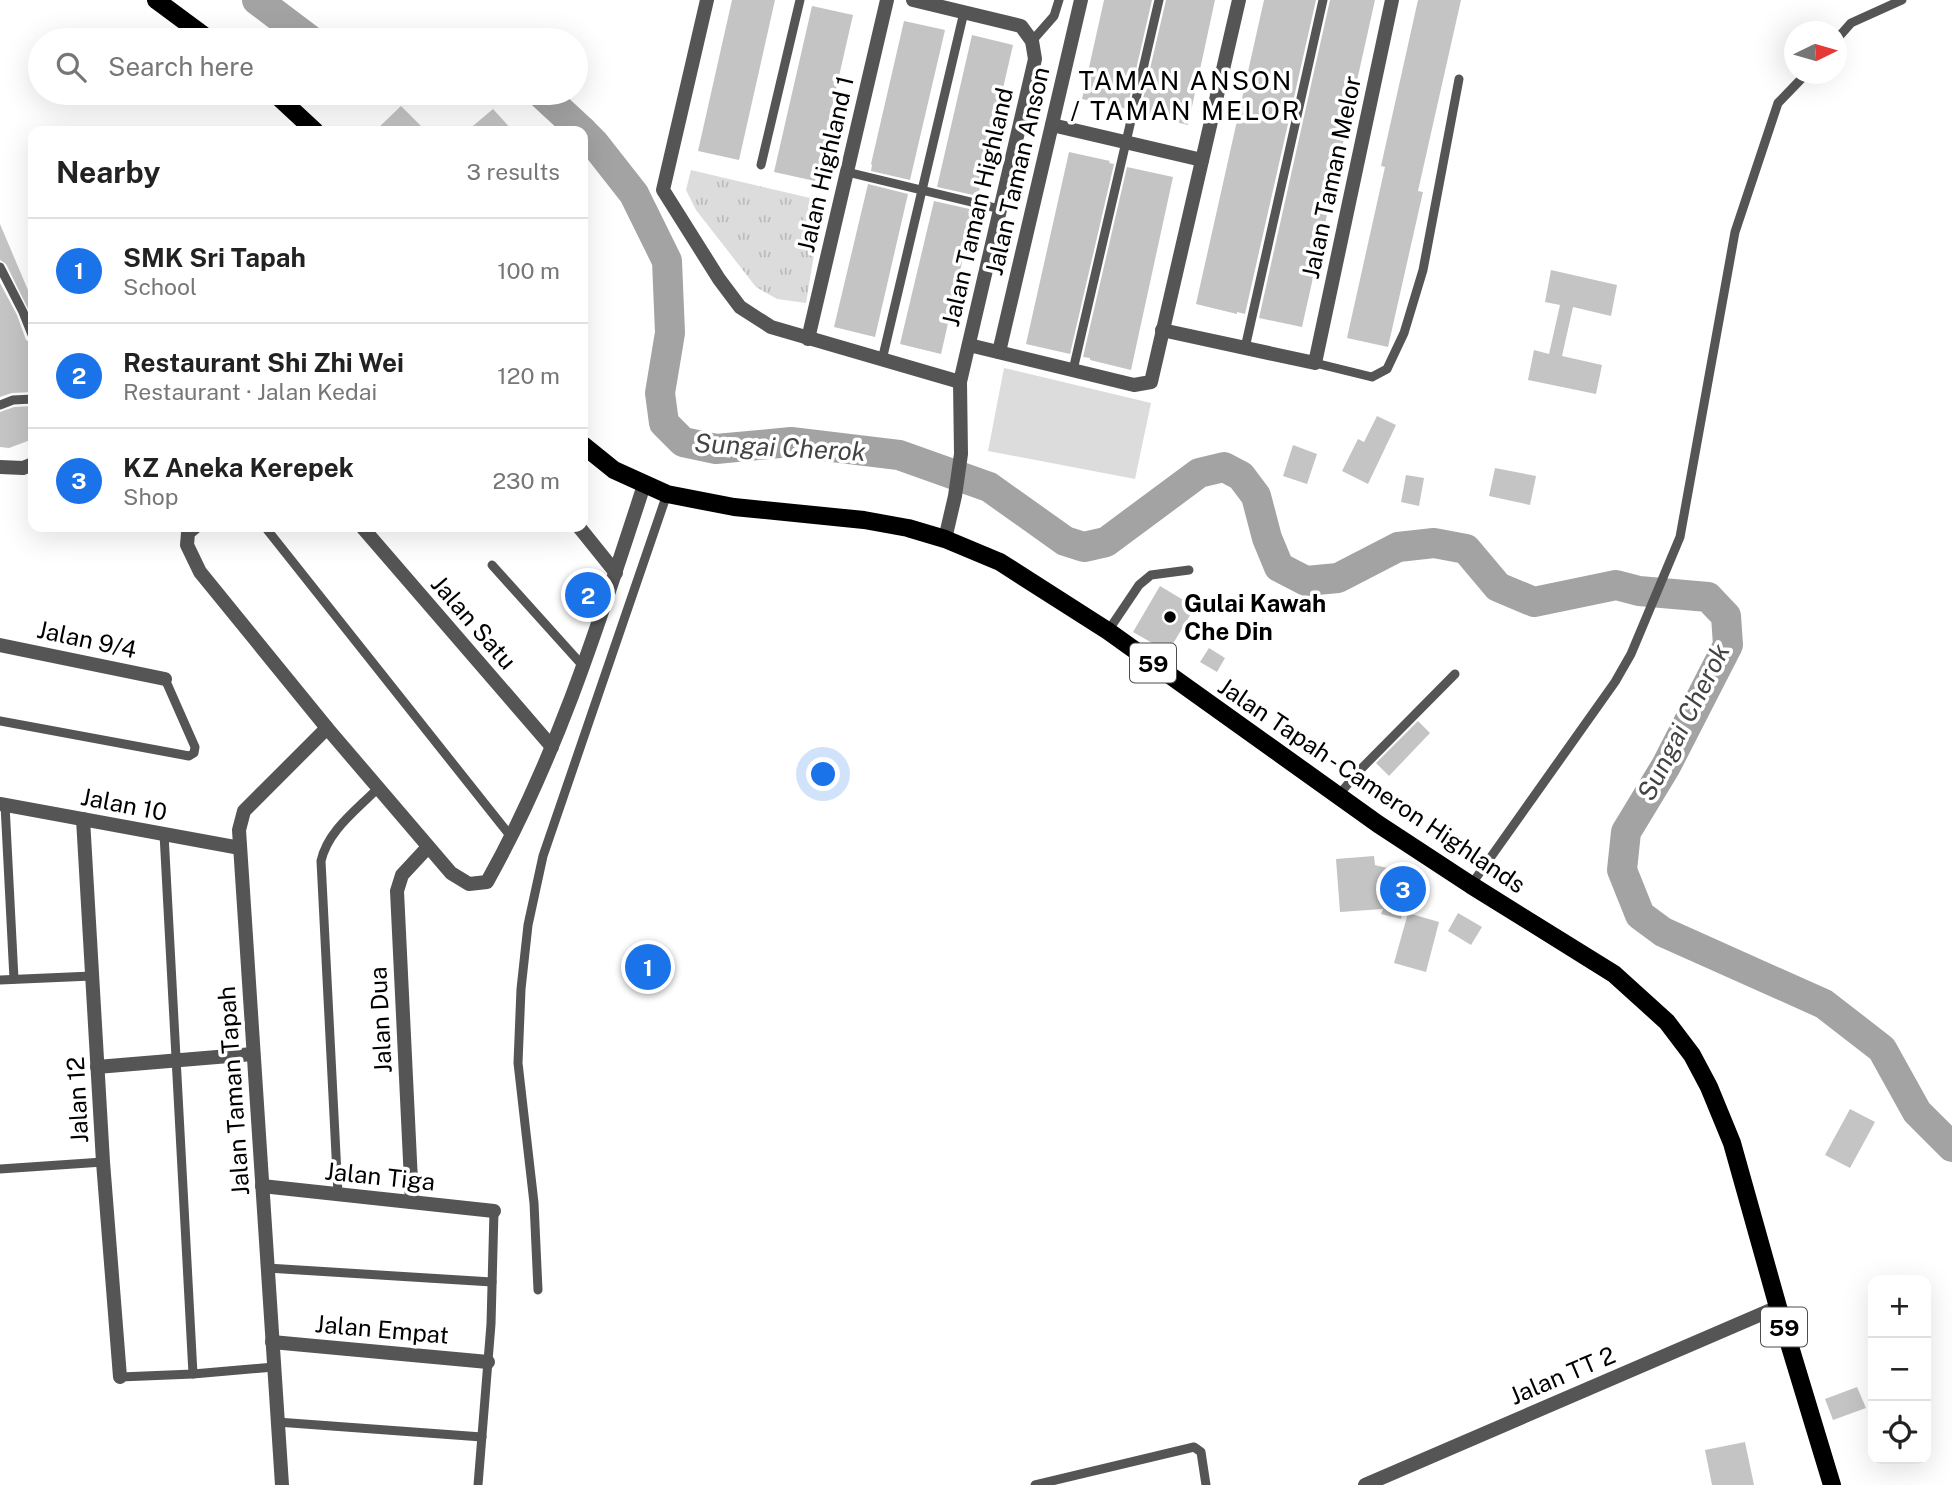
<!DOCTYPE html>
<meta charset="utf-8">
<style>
body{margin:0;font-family:"Public Sans",sans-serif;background:#f6f6f6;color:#222}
.controls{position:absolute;right:21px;bottom:21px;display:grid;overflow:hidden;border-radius:14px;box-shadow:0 7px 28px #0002}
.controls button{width:63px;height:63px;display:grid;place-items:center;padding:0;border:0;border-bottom:2px solid #e0e0e0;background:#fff;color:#222;font:35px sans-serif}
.compass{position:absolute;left:1784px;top:21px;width:63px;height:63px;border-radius:50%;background:#fff;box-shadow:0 7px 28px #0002;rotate:85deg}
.you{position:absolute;left:824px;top:775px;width:24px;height:24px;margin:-18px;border:5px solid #fff;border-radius:50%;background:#1a73e8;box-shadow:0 0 0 10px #1a73e833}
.badge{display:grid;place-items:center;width:46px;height:46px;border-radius:50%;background:#1a73e8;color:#fff;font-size:23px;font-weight:700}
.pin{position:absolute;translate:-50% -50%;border:4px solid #fff;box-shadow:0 2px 7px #0006}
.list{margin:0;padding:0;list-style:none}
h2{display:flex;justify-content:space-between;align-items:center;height:91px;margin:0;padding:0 28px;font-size:30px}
h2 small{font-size:23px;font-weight:400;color:#767676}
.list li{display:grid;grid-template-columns:46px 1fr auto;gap:21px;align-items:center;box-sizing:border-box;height:105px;padding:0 28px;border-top:2px solid #e0e0e0}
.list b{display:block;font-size:26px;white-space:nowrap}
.list p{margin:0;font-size:23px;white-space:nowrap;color:#767676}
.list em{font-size:23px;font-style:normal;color:#767676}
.icon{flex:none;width:38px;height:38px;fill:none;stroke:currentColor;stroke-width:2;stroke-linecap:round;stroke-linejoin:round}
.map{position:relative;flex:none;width:1952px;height:1485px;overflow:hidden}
.search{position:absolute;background:#fff;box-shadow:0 7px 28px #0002;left:28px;top:28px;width:560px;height:77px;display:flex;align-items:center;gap:18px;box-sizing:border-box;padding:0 24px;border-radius:38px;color:#767676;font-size:26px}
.panel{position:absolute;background:#fff;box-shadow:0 7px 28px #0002;left:28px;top:126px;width:560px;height:406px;border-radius:14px}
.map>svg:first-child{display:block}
.grass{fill:url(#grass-tufts)}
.pitch{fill:#dcdcdc}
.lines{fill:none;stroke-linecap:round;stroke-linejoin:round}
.river{stroke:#a3a3a3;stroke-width:30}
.building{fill:#c4c4c4}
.lane{stroke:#555;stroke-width:9}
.street{stroke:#555;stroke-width:14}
.primary{stroke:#000;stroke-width:18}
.poi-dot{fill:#000;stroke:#fff;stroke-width:2.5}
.labels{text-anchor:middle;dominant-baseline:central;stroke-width:7;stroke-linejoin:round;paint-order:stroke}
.shield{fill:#fff;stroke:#4c4c4c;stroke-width:2}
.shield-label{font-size:23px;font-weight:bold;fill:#000}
.street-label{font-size:24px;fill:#000;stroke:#fff}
.poi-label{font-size:24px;font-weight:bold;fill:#000;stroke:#fff;text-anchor:start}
.neighbourhood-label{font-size:26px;letter-spacing:2px;fill:#000;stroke:#fff}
.water-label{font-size:26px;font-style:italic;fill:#444;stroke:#fff}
</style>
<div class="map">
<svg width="1952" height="1485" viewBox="0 0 1952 1485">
<defs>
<pattern id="grass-tufts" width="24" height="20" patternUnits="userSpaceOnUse" patternTransform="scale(1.75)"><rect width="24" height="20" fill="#dcdcdc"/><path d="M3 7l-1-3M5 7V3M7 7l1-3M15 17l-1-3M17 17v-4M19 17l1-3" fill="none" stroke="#bbb"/></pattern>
</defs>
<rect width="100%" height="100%" fill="#fff"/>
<polygon class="grass" points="691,170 823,201 806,303 777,299 756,287 696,210 686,190"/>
<polygon class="pitch" points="1004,368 1151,403 1135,479 988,451"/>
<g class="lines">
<g class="river">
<polyline points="257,0 310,40"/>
<polyline points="541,93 582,131"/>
<polyline points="583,132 594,143 634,194 667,261 670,333 660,393 664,423 683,442 716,449 791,442 899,455 989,487 1065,541 1084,547 1106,542 1199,473 1224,467 1241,476 1256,496 1267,538 1279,567 1306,581 1338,578 1398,547 1434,543 1466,549 1498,587 1534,602 1616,585 1639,591 1708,597 1726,616 1728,645 1666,766 1626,832 1622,870 1640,915 1663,932 1824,1004 1882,1049 1917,1112 1952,1147"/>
</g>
</g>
<g class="building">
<polygon points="732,0 775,0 739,160 698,151"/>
<polygon points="1104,0 1152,0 1127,109 1082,99"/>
<polygon points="1166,0 1215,0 1188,125 1147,115 1147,113 1140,112"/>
<polygon points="1264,0 1316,0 1245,314 1237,312 1237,314 1196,304"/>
<polygon points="1330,0 1375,0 1302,327 1259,318"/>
<polygon points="1418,0 1461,0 1418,191 1423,192 1388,347 1347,338 1385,167 1381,166"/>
<polygon points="812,6 853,15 815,181 774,172"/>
<polygon points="904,21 945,30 910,180 871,171 872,165 871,164"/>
<polygon points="972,35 1013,45 978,196 937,187"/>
<polygon points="401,106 426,131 375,131"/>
<polygon points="493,109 513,131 467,131"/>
<polygon points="1069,152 1110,161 1109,163 1114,164 1070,354 1026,344"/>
<polygon points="1127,167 1173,177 1131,370 1090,360 1090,358 1083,357"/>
<polygon points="868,184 908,194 875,337 834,327"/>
<polygon points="934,201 974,210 941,354 900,344"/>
<polygon points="0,224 33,302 33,319 6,264 0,260"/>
<polygon points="1551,270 1617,285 1611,316 1573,307 1562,356 1602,365 1596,394 1528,380 1534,350 1549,354 1560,305 1545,302"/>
<polygon points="0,283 17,315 26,340 33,344 33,392 12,393 0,397"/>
<polygon points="33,406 33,439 9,448 0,447 0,412 14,407"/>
<polygon points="1377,416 1396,425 1368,484 1342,471 1358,439 1364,442"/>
<polygon points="1293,445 1317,454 1307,484 1283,476"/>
<polygon points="1495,468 1536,476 1530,505 1489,496"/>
<polygon points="1406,475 1424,478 1419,506 1401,502"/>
<polygon points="1160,586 1195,607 1168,652 1133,632"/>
<polygon points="1209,648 1225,658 1217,672 1200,662"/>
<polygon points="1418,721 1430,733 1389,776 1376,763"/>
<polygon points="1374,856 1375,865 1411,874 1401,919 1381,914 1383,909 1340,912 1336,859"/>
<polygon points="1408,913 1439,922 1426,972 1394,963"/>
<polygon points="1458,913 1482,927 1471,945 1448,931"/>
<polygon points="1850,1109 1875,1122 1850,1168 1825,1155"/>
<polygon points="1857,1387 1866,1408 1833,1420 1825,1399"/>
<polygon points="1745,1442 1754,1485 1712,1485 1705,1450"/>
</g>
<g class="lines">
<g class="lane">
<polyline points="1836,40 1851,23 1902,0"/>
<polyline points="1032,41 1054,16 1059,0"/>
<polyline points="761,165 800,0"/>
<polyline points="847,172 1000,209"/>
<polyline points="0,267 23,312 33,337"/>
<polyline points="1245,348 1323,0"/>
<polyline points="882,360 964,12"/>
<polyline points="1315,363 1372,377 1387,369 1404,333 1423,270 1459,79"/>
<polyline points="1073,370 1159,0"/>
<polyline points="0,405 13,400 33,399"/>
<polyline points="265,527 512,838"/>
<polyline points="492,565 583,666"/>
<polyline points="1108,631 1139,585 1151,575 1189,570"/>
<polyline points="0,721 189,756 194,753 195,747 165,679"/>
<polyline points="1338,796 1357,773 1455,674"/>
<polyline points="5,805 14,979"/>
<polyline points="164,834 193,1374"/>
<polyline points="1471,885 1615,682 1631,654 1680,537 1735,232 1778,103 1806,74"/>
<polyline points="0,980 92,976"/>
<polyline points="0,1169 103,1162"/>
<path d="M338,1194L321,861C328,830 357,810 378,788"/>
<polyline points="267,1268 492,1282"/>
<polyline points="538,1290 534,1203 518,1063 521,989 528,925 543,856 667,494"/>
<polyline points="120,1377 193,1374 274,1367"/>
<polyline points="277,1422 482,1437"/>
<polyline points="478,1485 491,1324 494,1211"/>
<polyline points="1035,1485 1194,1447 1201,1452 1206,1485"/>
</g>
<g class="street">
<polyline points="707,0 663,190 719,279 740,307 771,327 960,382"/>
<polyline points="913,0 1021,26 1032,41 1035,59 960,382 961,454 955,496 945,539"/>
<polyline points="1052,125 1202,160"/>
<polyline points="1162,330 1315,363 1392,0"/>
<polyline points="808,339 887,0"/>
<polyline points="969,345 1134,385 1151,382 1239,0"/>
<polyline points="999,352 1081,0"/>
<polyline points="0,467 23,468 33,464"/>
<path d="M195,527L188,533L187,545L200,572L327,728L451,873L469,884L487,882C557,757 600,620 644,485"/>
<polyline points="362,527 552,747"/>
<polyline points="579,527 616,573"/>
<polyline points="0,645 165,679"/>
<polyline points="0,804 240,848"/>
<polyline points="83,819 103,1162 120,1377"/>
<polyline points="97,1067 253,1054"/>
<polyline points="262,1186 494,1211"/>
<polyline points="412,1202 397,891 402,875 428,847"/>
<polyline points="272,1342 488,1362"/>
<polyline points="282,1485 239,830 244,811 327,728"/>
<polyline points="1365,1485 1778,1307"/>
</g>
<g class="primary">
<polyline points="156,0 210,40"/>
<polyline points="274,93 315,131"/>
<polyline points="583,445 614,470 667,494 734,507 864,520 908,528 945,539 1000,562 1108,631 1378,824 1471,885 1614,974 1667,1022 1692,1055 1709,1087 1732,1143 1778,1307 1832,1485"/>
</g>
</g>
<circle class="poi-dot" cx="1170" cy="617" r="7"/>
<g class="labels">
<g class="shield">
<rect x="1130" y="643.5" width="46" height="39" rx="5"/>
<rect x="1761" y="1307.5" width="46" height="39" rx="5"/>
</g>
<g class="shield-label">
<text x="1153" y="663">59</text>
<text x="1784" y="1327">59</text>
</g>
<g class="street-label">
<text transform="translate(825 164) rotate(-77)">Jalan Highland 1</text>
<text transform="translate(1017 171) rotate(-77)">Jalan Taman Anson</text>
<text transform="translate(1331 177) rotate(-78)">Jalan Taman Melor</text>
<text transform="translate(977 207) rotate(-77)">Jalan Taman Highland</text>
<text transform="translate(474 622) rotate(49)">Jalan Satu</text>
<text transform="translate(87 639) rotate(12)">Jalan 9/4</text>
<text transform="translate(1372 785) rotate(34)">Jalan Tapah - Cameron Highlands</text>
<text transform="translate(124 804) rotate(11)">Jalan 10</text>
<text transform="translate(380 1020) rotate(-93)">Jalan Dua</text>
<text transform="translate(233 1091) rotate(-94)">Jalan Taman Tapah</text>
<text transform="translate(77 1100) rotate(-93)">Jalan 12</text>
<text transform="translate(380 1176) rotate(6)">Jalan Tiga</text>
<text transform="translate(382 1329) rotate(5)">Jalan Empat</text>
<text transform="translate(1562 1375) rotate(-23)">Jalan TT 2</text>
</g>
<g class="poi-label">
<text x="1184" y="603">Gulai Kawah<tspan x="1184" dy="28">Che Din</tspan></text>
</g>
<g class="neighbourhood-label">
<text x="1186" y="80">TAMAN ANSON<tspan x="1186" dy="30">/ TAMAN MELOR</tspan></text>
</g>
<g class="water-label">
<text transform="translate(780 447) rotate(3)">Sungai Cherok</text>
<text transform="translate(1683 722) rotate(-63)">Sungai Cherok</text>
</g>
</g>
</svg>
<div class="controls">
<button>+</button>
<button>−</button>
<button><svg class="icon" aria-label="locate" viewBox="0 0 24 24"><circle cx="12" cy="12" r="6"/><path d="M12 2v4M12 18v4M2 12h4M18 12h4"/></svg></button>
</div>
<svg class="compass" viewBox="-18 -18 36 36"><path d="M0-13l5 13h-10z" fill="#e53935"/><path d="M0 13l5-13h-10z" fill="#767676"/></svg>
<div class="you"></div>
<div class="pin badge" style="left:648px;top:967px">1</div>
<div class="pin badge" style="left:588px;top:595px">2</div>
<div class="pin badge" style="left:1403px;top:889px">3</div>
<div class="search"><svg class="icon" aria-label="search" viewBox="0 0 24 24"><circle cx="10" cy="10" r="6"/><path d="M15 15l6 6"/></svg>Search here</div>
<section class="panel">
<h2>Nearby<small>3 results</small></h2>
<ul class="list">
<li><span class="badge">1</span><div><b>SMK Sri Tapah</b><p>School</p></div><em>100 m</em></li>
<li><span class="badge">2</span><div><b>Restaurant Shi Zhi Wei</b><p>Restaurant · Jalan Kedai</p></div><em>120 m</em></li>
<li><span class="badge">3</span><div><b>KZ Aneka Kerepek</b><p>Shop</p></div><em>230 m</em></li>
</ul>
</section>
</div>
